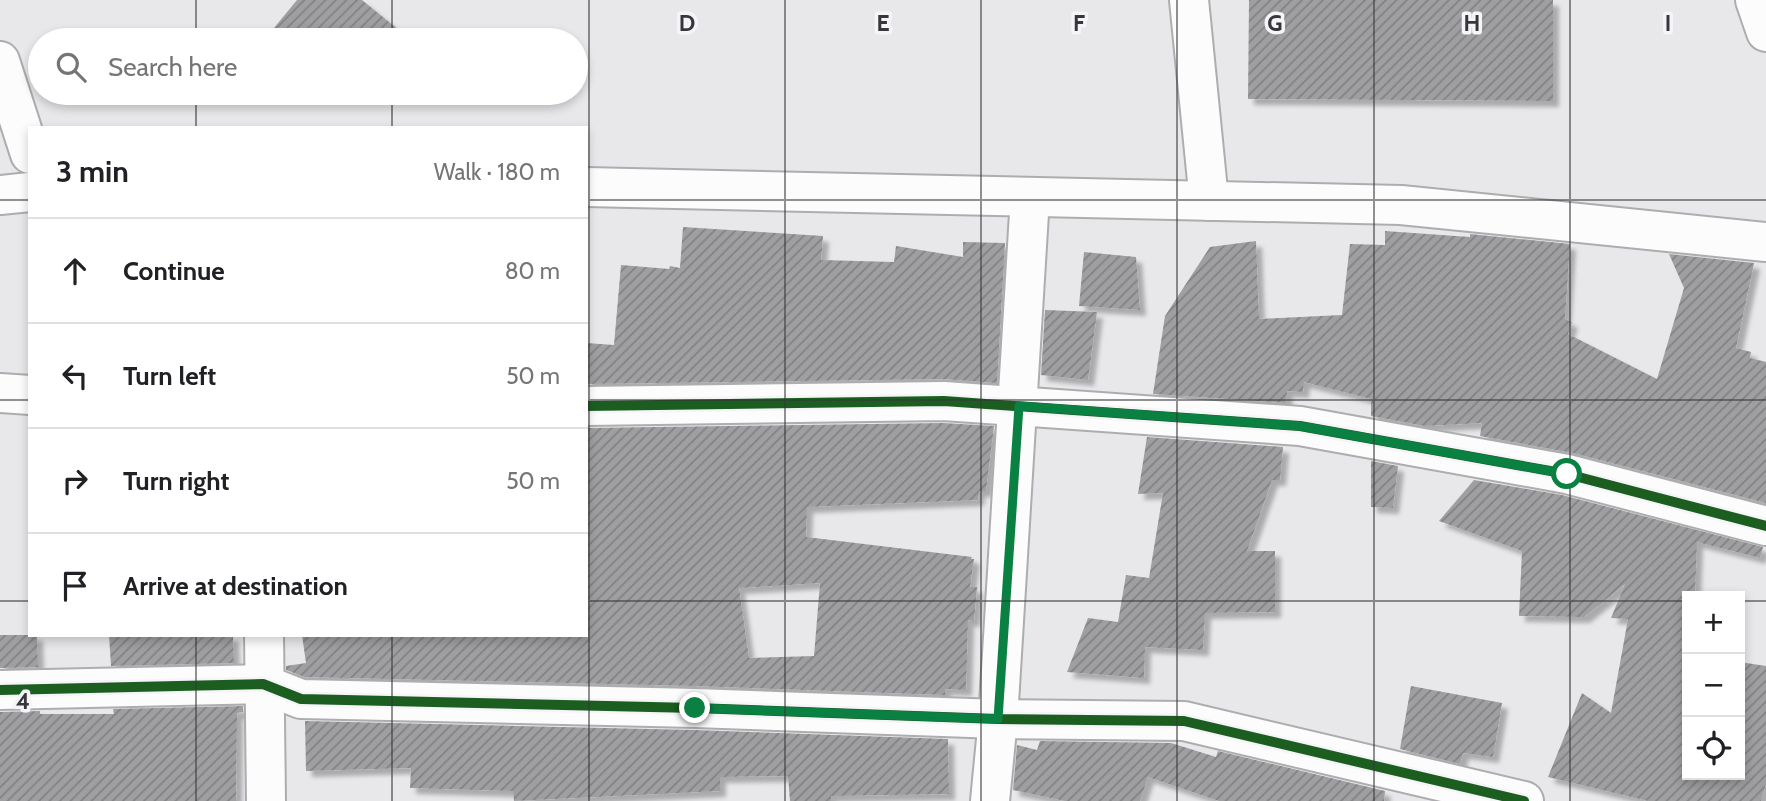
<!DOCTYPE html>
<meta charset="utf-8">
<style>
body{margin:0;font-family:Cabin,sans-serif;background:#f6f6f6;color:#202124}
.controls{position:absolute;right:21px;bottom:21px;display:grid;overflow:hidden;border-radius:0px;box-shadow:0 4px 10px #0003}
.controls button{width:63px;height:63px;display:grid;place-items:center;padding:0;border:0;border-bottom:2px solid #e0e0e0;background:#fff;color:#202124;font:35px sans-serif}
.stop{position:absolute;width:21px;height:21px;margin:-16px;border:5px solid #0b8043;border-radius:50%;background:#fff}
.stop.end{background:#0b8043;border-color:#fff;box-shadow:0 2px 7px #0008}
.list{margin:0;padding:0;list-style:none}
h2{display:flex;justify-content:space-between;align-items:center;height:91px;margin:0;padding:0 28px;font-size:30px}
h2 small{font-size:23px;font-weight:400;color:#757577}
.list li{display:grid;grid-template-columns:46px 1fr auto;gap:21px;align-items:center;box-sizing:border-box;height:105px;padding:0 28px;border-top:2px solid #e0e0e0}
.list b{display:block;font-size:26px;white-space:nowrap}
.list em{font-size:23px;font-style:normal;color:#757577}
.icon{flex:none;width:38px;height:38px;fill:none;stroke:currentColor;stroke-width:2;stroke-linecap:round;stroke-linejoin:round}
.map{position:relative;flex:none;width:1766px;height:801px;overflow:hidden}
.search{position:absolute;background:#fff;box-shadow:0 4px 10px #0003;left:28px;top:28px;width:560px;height:77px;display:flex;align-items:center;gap:18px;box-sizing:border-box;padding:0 24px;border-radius:38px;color:#757577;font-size:26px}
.panel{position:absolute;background:#fff;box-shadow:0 4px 10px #0003;left:28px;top:126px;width:560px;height:511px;border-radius:0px}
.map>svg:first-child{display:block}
.building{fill:url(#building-hatch);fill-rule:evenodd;filter:url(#shadow)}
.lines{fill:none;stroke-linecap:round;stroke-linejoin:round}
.street-casing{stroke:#adadaf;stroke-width:42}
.secondary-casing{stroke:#adadaf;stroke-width:42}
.street{stroke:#fcfcfc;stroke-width:38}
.secondary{stroke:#fcfcfc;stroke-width:38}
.cycleway-casing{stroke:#f5f4f9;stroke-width:15}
.cycleway{stroke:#1b5e20;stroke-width:10}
.route{stroke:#0b8043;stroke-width:9}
.grid{fill:none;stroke:#373638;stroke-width:2;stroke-opacity:0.55}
.grid-label{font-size:23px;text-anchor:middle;font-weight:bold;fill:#373638;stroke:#f5f4f9;stroke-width:7;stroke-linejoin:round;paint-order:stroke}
</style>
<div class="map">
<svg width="1766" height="801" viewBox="0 0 1766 801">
<defs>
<pattern id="building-hatch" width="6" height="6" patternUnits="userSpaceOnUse" patternTransform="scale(1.75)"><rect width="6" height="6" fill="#9f9fa1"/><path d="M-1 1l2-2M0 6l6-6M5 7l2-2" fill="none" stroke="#828284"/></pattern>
<filter id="shadow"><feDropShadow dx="6" dy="6" stdDeviation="2" flood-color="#0004"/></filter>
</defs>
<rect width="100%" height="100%" fill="#e8e8eb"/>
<g class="building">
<polygon points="297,0 362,0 405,35 400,40 264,40"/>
<polygon points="1249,0 1553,0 1553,101 1248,99"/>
<polygon points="683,227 823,236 821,260 894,262 896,246 963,257 963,242 1005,243 997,383 944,379 586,384 586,343 614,345 621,265 669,269 670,266 680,268"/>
<polygon points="1385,231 1470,237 1470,234 1570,244 1565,319 1572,322 1568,334 1657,379 1684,288 1669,254 1754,263 1736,348 1751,352 1750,358 1766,362 1766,503 1573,453 1480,436 1482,423 1425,426 1371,416 1371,399 1304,382 1303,392 1287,391 1286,403 1153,394 1165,316 1210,247 1256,241 1259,319 1342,315 1350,244 1385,245"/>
<polygon points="1084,252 1136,257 1140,310 1079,306"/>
<polygon points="1045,310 1097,312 1088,380 1041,375"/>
<path d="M943,423L994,426L986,491H979L978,500L807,507L806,537L972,557L971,559H974L970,587H977L974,621L968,620L966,690L945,689V695L696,686L305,677L286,670V666L306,663L302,635H586V428ZM820,583L814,656L749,658L739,588Z"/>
<polygon points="1147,437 1283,447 1280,480 1272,480 1247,551 1275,551 1275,612 1205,613 1203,650 1145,647 1144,678 1067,672 1088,618 1118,622 1126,575 1149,578 1163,493 1138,494"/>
<polygon points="1371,461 1398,466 1393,508 1371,507"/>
<polygon points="1474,480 1562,495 1763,547 1760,558 1697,542 1695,596 1687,596 1687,775 1740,775 1740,662 1766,666 1766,784 1761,801 1648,801 1548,777 1582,693 1611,713 1628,619 1611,618 1625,584 1584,617 1519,616 1522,551 1439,521"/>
<polygon points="0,635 37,635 38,667 0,668"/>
<polygon points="109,635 233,635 234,663 111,666"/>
<polygon points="1411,686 1502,703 1493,757 1463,753 1460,764 1400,749"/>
<polygon points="243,706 243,712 237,713 236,801 0,801 0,712 40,711 40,714 114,714 113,709"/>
<polygon points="305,721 694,730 948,739 949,794 831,796 831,801 790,801 788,776 720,777 720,791 514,801 513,791 410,788 411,768 306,771"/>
<polygon points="1040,741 1171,743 1216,757 1218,751 1385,791 1384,801 1219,801 1148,777 1140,801 1065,801 1013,790 1017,745 1037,750"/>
</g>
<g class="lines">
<g class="street-casing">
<g id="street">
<polyline points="1189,0 1209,201"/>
<polyline points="1755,0 1766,32"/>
<polyline points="0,61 30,154"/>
<polyline points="0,393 30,395"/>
<polyline points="586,406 944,401 1300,426 1567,474 1766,526"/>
<polyline points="264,635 266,801"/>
<polyline points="0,690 263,684 301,699 695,708 998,719 1184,721 1524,801"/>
<polyline points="990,801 998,719 1030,197"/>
</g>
</g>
<g class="secondary-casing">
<g id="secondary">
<polyline points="586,187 1401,205 1766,242"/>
<polyline points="0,195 30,192"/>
</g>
</g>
<use href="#street" class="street"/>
<use href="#secondary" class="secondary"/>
<g class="cycleway-casing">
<g id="cycleway">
<polyline points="586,406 944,401 1300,426 1567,474 1766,526"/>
<polyline points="0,690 263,684 301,699 695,708 998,719 1184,721 1524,801"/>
</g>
</g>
<use href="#cycleway" class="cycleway"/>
</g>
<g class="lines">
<polyline class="route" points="695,708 998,719 1019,406 1300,426 1567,474"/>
</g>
<path class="grid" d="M196,0V40M392,0V40M589,0V801M785,0V801M981,0V801M1177,0V801M1374,0V801M1570,0V801M196,93V128M392,93V128M0,200H30M586,200H1766M0,400H30M586,400H1766M0,601H30M586,601H1687M1740,601H1766M196,635V801M392,635V801"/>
<g class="grid-label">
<text x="687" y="31">D</text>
<text x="883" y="31">E</text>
<text x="1079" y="31">F</text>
<text x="1275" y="31">G</text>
<text x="1472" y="31">H</text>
<text x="1668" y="31">I</text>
<text x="23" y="709">4</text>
</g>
</svg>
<div class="controls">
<button>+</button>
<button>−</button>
<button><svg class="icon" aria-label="locate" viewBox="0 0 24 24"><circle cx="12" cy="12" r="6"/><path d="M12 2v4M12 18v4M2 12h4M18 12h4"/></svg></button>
</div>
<div class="stop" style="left:1567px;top:474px"></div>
<div class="stop end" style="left:695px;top:708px"></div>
<div class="search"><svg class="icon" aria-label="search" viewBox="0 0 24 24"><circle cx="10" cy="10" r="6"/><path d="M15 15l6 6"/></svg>Search here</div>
<section class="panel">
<h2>3 min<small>Walk · 180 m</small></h2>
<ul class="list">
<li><svg class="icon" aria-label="ahead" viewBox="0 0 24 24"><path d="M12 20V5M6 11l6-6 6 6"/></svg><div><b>Continue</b></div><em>80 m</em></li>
<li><svg class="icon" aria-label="left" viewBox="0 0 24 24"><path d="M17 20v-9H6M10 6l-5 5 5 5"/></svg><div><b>Turn left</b></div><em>50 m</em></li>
<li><svg class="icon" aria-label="right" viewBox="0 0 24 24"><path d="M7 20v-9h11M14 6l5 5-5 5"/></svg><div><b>Turn right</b></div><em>50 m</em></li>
<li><svg class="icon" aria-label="arrive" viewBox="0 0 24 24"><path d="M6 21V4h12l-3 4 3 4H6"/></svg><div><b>Arrive at destination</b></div></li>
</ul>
</section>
</div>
